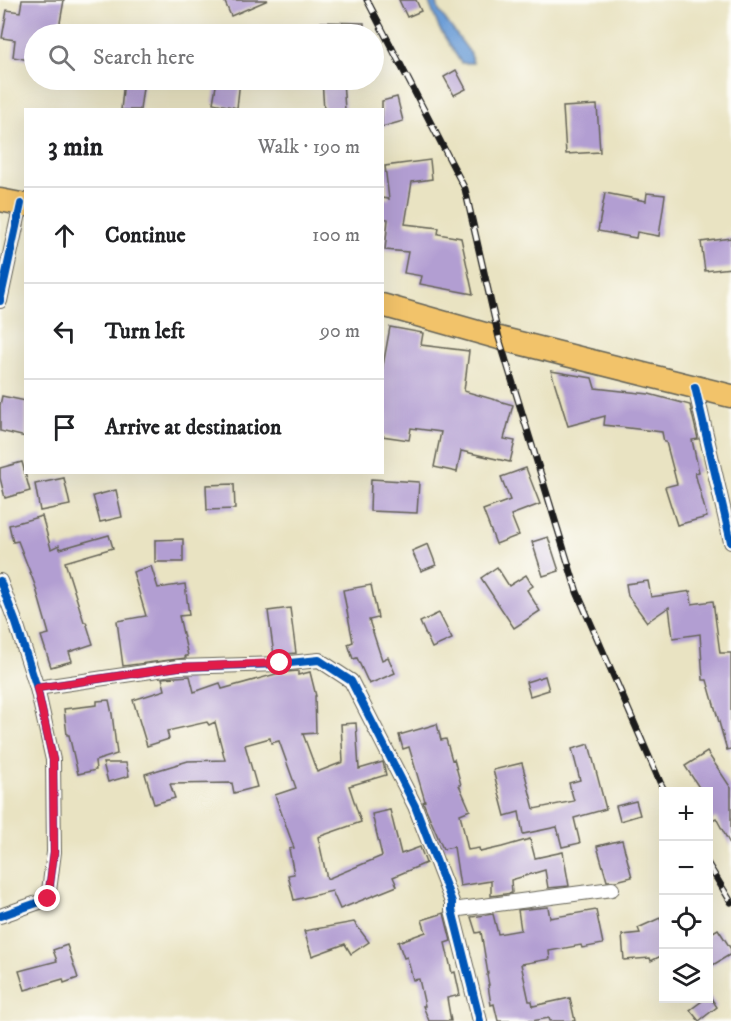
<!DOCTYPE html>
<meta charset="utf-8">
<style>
body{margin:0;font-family:"IM FELL DW Pica",serif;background:#f6f6f6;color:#202124}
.controls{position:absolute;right:18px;bottom:18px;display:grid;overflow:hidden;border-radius:0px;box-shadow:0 6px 24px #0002}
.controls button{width:54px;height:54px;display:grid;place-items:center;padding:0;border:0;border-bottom:2px solid #e0e0e0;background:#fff;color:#202124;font:30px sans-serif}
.stop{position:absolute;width:18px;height:18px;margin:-14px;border:4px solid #e11d48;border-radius:50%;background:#fff}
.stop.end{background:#e11d48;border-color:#fff;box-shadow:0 2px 6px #0008}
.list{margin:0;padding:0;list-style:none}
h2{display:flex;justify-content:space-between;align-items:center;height:78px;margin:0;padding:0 24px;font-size:26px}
h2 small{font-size:20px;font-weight:400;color:#757577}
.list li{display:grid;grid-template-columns:39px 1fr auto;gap:18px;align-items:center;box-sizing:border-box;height:96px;padding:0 24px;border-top:2px solid #e0e0e0}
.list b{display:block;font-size:22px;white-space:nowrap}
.list em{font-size:20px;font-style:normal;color:#757577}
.icon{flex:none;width:33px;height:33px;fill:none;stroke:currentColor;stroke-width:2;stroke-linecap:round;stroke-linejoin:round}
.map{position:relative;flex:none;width:731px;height:1021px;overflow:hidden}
.search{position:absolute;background:#fff;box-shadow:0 6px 24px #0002;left:24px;top:24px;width:360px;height:66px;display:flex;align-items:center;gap:15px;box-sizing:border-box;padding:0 21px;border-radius:33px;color:#757577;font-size:22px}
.panel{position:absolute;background:#fff;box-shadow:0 6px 24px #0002;left:24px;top:108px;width:360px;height:366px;border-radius:0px}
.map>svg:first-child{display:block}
.water{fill:#6d9ed7;stroke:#445d7a;stroke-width:1.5}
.building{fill:#b29ed2}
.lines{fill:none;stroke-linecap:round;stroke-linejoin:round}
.minor-casing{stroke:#646256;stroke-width:16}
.trunk-casing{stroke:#646256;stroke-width:25}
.minor{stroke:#fff;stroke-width:14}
.trunk{stroke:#f2c36a;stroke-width:22}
.rail-casing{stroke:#1c1c1c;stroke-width:7}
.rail{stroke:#fdfcf7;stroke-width:4.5;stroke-dasharray:14;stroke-linecap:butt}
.cycleway-casing{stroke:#fdfcf7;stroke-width:11}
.cycleway{stroke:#0057b8;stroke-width:8}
.route{stroke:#e11d48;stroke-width:8}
</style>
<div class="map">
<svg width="731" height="1021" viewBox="0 0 731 1021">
<rect width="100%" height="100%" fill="#fdfcf7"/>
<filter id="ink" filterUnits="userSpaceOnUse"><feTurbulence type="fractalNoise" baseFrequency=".0167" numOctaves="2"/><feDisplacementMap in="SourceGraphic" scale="12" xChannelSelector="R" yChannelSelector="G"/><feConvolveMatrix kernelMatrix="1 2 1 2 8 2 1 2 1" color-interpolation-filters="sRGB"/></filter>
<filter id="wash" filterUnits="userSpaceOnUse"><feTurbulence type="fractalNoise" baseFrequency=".008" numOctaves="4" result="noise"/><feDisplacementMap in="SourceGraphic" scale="24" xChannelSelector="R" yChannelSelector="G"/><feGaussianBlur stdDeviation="1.35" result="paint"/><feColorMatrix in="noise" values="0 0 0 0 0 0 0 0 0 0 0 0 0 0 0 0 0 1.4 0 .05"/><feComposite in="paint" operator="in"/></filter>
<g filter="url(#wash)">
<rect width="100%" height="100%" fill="#e9e3c2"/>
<polygon class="water" points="428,0 436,0 439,11 471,54 473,63 461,63 439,28"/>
<g id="blocks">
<g class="building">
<polygon points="22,0 64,0 58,34 34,34 34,61 13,57 15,40 2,38 7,10 20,12"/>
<polygon points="224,0 268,0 231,16"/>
<polygon points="399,0 416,0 421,11 407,17"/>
<polygon points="321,22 364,23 364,34 321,34"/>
<polygon points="456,70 466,89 454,95 444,77"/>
<polygon points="124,80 144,80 140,110 121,110"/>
<polygon points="217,80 240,80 237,108 213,103"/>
<polygon points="322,80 343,80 345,110 324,110"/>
<polygon points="397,97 403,121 382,127 382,101"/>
<polygon points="597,105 600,152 566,154 563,107"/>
<polygon points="430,160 432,179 412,182 405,224 439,228 438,234 461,238 473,294 420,284 422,276 404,273 408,252 385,250 388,219 382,218 382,198 389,199 385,166"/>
<polygon points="605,193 646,201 647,193 665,195 659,236 637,232 636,238 598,231"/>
<polygon points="731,238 731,268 705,271 701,242"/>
<polygon points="390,327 423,333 421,345 469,351 464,391 513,405 504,439 515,441 510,462 461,451 457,472 434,467 441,432 411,428 409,440 382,436 382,371"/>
<polygon points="551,371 592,378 595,388 649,394 690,405 698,439 692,440 699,472 695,473 707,517 677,525 665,487 677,484 666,442 664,442 662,432 604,425 605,416 568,426"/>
<polygon points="2,396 26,401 26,437 0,431 0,405"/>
<polygon points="22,462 30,491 5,498 0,478 0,468"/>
<polygon points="526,468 540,504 511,515 519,535 496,544 483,510 510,500 501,477"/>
<polygon points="64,478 70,505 40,511 35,484"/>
<polygon points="371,479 419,482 417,513 370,511"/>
<polygon points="234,484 235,509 207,510 206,485"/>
<polygon points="116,490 122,517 100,522 93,496"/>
<polygon points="42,516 51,549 59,545 60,549 109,535 113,548 65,562 84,622 86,622 93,644 69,652 72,661 51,667 41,636 49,634 35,585 18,541 13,542 9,525"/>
<polygon points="548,537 559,571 543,576 532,542"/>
<polygon points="183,539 183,562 155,562 155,540"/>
<polygon points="428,544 436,565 421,571 412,551"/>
<polygon points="151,566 158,588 185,584 189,615 179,616 188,656 185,656 186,658 123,666 117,621 146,616 133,572"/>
<polygon points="497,567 509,586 526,575 533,586 527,590 540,611 514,628 481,578"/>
<polygon points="648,581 651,597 692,591 690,592 692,604 713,601 720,653 731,653 731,749 727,750 707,680 703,680 700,634 673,638 669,607 647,622 628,596 626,584"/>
<polygon points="371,585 378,618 369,620 382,660 388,657 395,673 369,684 357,658 353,659 348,644 353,642 343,590"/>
<polygon points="290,608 296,653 274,655 268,611"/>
<polygon points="439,613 452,639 432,648 420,622"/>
<polygon points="298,671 298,675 310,672 316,696 315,696 316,733 303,734 317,772 343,762 341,724 356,723 359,769 383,762 386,775 349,786 361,822 318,837 327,879 382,856 372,814 390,810 401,854 420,847 426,863 393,877 397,886 340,909 332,891 294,900 288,875 294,874 289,849 294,848 275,795 296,788 279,741 271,743 270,738 245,745 257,787 234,793 232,783 170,784 175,798 154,804 145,774 188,761 225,760 215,722 209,725 207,722 167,731 169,739 147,746 133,700 165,690 162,678 190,676 194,692 220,683 222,689 276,674 276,673"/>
<polygon points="545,676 549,690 530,696 526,682"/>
<polygon points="109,700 112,714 117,754 95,761 96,770 78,774 69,735 67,735 64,709 97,705 97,701"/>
<polygon points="437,724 441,740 446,739 452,760 454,759 461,785 459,785 470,810 460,814 468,850 479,848 480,852 502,847 530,839 535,858 563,852 569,886 548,888 545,870 511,880 512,893 491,896 491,881 460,886 454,847 443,849 423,802 425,801 409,747 403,749 399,735"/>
<polygon points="589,744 606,809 574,818 580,843 562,847 557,827 523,834 519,812 505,816 493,770 522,763 534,809 574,801 569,783 580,780 572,749"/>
<polygon points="707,752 731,788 731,846 716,818 708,822 708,792 702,792 685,766"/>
<polygon points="103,763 126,763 129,776 108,782"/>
<polygon points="636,801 640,815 620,821 616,806"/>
<polygon points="622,840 632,877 616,881 607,881 597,846"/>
<polygon points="548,907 550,918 596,910 603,944 582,948 581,945 549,951 550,959 521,964 529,1001 532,1001 533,1006 570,998 575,1021 550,1021 549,1018 532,1021 498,1021 494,1004 491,1005 488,985 489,985 487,975 488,974 481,932 476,933 471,917 493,914 498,934 521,930 518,910"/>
<polygon points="444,913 451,941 445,943 452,973 455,972 460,995 447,998 451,1021 429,1021 423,1006 425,1006 419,979 413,980 407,957 404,958 398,942 426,932 422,920"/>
<polygon points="660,918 663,926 663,955 651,961 650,958 624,960 622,935 640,933 638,928"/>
<polygon points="354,922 369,942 351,954 345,944 312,956 304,931"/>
<polygon points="718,929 731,949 731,954 708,968 708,935"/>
<polygon points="67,945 78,978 64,983 63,979 25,990 19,971 57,961 53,950"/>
<polygon points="709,995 717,1007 699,1021 690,1010 705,999 708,999"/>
</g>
</g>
</g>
<g filter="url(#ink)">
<use href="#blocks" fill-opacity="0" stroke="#646256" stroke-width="1.5"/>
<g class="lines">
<g class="minor-casing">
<g id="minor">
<polyline points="0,301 21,204"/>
<polyline points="695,387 731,542"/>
<polyline points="0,581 16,623 37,688 53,760 54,852 48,899 0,916"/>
<polyline points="37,688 178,667 280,664 319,660 351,681 415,806 452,902 452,910 480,1021"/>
<polyline points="452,910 612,889"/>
</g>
</g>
<g class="trunk-casing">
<g id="trunk">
<polyline points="0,200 26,205"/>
<polyline points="382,305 499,338 731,396"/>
</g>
</g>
<use href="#minor" class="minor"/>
<use href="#trunk" class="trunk"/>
<g class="rail-casing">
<g id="rail">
<polyline points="367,0 465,189 499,338 577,592 660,782 665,792"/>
<polyline points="708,864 731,902"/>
</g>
</g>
<use href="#rail" class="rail"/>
<g class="cycleway-casing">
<g id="cycleway">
<polyline points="0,301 21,204"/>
<polyline points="695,387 731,542"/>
<polyline points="0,581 16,623 37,688 53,760 54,852 48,899 0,916"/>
<polyline points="37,688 178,667 280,664 319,660 351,681 415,806 452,902 452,910 480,1021"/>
</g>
</g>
<use href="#cycleway" class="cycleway"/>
</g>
</g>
<g class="lines" filter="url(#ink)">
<polyline class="route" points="48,899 54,852 53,760 37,688 178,667 280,663"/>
</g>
</svg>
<div class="controls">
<button>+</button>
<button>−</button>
<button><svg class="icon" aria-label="locate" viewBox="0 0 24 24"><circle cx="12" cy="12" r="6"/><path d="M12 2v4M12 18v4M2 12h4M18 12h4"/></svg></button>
<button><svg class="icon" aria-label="layers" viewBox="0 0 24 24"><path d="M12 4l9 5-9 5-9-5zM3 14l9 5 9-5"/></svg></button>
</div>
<div class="stop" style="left:280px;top:663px"></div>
<div class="stop end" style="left:48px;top:899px"></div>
<div class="search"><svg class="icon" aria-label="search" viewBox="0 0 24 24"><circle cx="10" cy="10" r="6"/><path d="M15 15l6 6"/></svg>Search here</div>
<section class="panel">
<h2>3 min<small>Walk · 190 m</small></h2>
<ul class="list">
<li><svg class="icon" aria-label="ahead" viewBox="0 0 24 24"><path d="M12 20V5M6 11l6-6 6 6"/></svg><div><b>Continue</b></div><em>100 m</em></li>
<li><svg class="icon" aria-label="left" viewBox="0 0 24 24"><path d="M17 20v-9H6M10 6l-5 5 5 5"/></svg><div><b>Turn left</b></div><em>90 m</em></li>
<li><svg class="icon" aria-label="arrive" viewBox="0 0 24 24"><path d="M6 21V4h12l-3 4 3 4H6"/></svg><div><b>Arrive at destination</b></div></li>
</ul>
</section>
</div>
